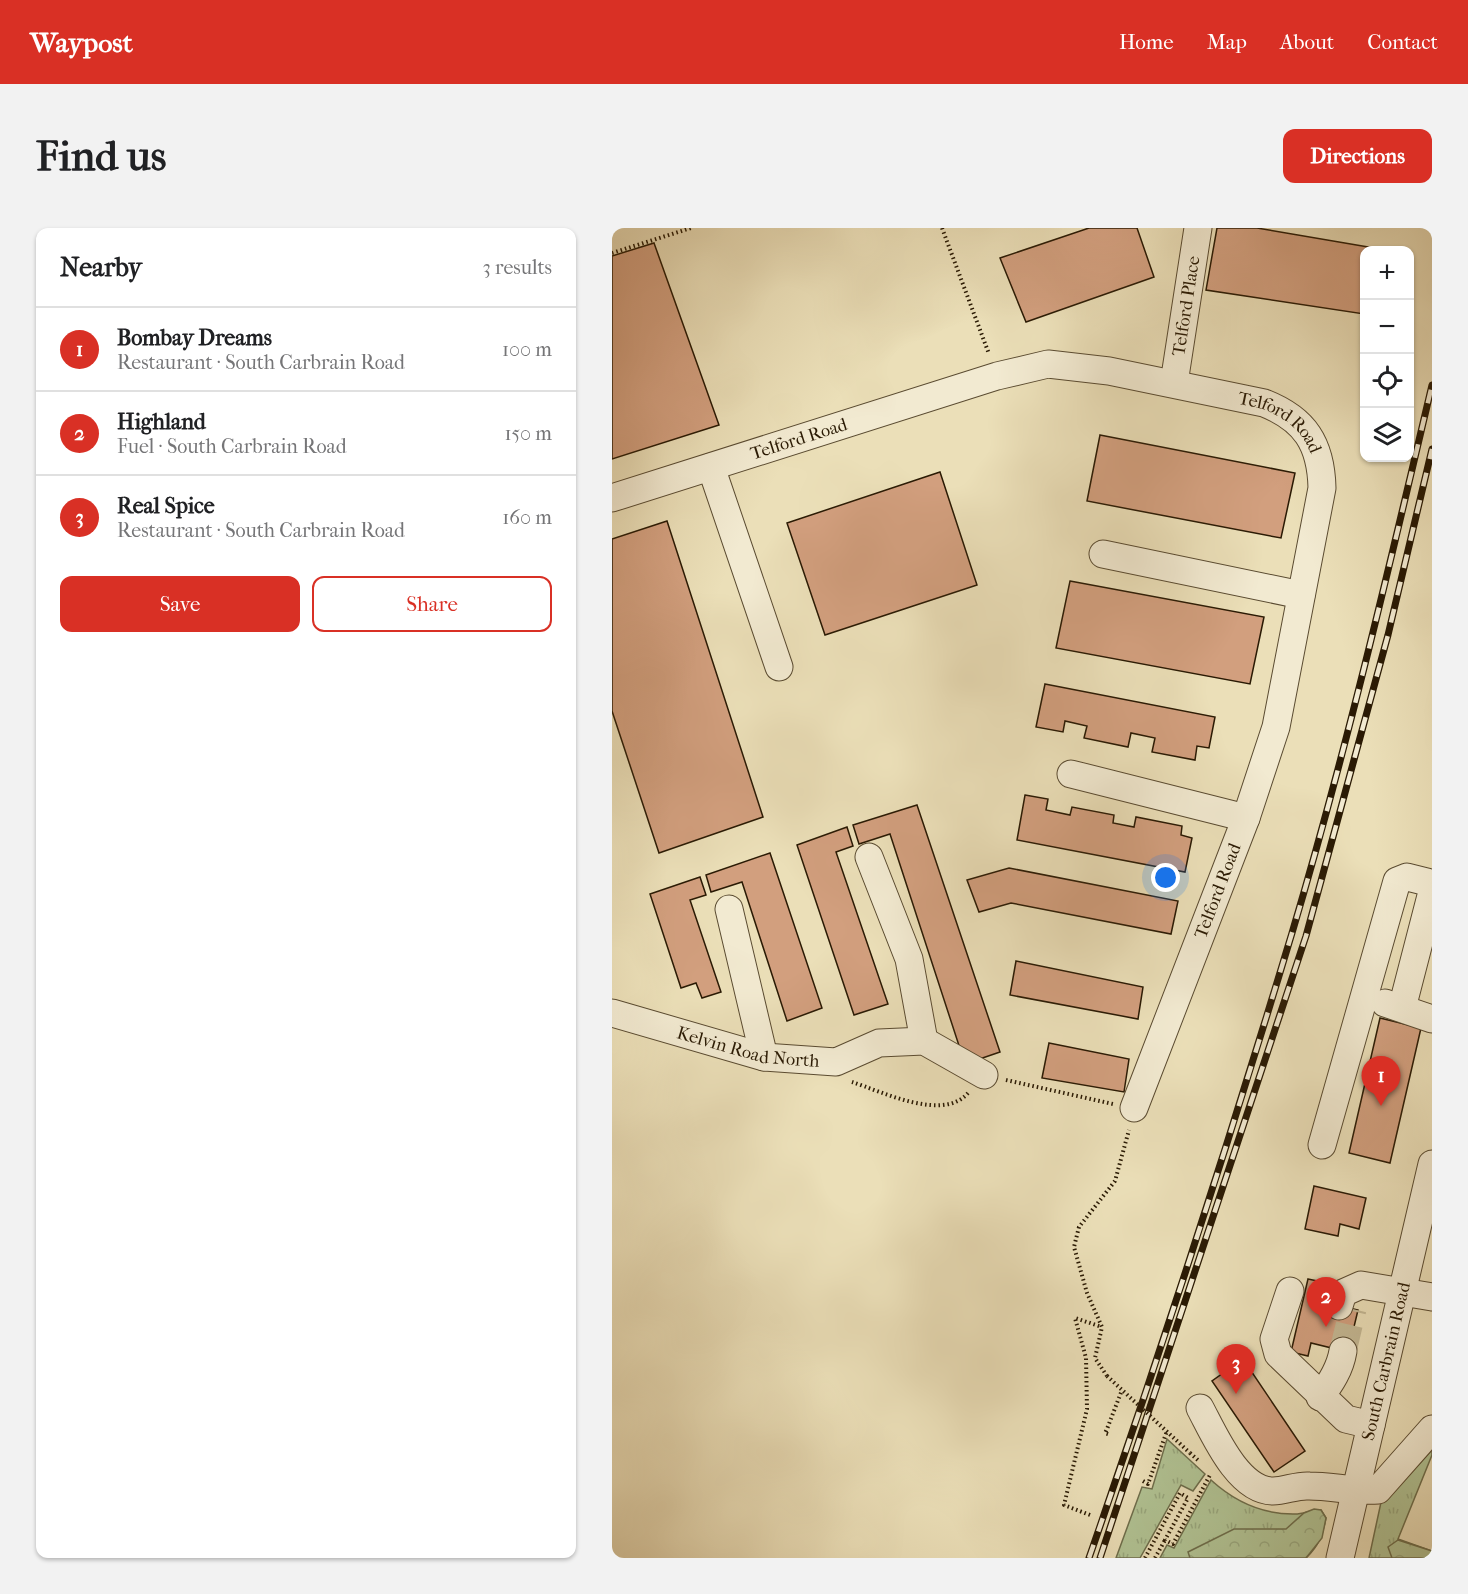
<!DOCTYPE html>
<meta charset="utf-8">
<style>
body{margin:0;font-family:"IM FELL French Canon",serif;background:#f2f2f2;color:#202124}
.controls{position:absolute;right:18px;top:18px;display:grid;overflow:hidden;border-radius:12px;box-shadow:0 2px 4px #0004}
.controls button{width:54px;height:54px;display:grid;place-items:center;padding:0;border:0;border-bottom:2px solid #e0e0e0;background:#fff;color:#202124;font:30px sans-serif}
.you{position:absolute;left:554px;top:650px;width:21px;height:21px;margin:-15px;border:4px solid #fff;border-radius:50%;background:#1a73e8;box-shadow:0 0 0 9px #1a73e833}
.badge{display:grid;place-items:center;width:39px;height:39px;border-radius:50%;background:#d93025;color:#fff;font-size:20px;font-weight:700}
.pin{position:absolute;translate:-50% -50px;filter:drop-shadow(0 2px 3px #0008)}
.pin::after{content:'';position:absolute;top:32px;width:21px;height:18px;background:inherit;clip-path:polygon(0 0,100% 0,50% 100%)}
.list{margin:0;padding:0;list-style:none}
h2{display:flex;justify-content:space-between;align-items:center;height:78px;margin:0;padding:0 24px;font-size:26px}
h2 small{font-size:20px;font-weight:400;color:#757577}
.list li{display:grid;grid-template-columns:39px 1fr auto;gap:18px;align-items:center;box-sizing:border-box;height:84px;padding:0 24px;border-top:2px solid #e0e0e0}
.list b{display:block;font-size:22px;white-space:nowrap}
.list p{margin:0;font-size:20px;white-space:nowrap;color:#757577}
.list em{font-size:20px;font-style:normal;color:#757577}
.actions{display:flex;gap:12px;padding:18px 24px}
.actions a{flex:1;padding:14px 0;border:2px solid #d93025;border-radius:12px;text-align:center;font-size:21px;color:#d93025}
.actions .main{background:#d93025;color:#fff}
.icon{flex:none;width:33px;height:33px;fill:none;stroke:currentColor;stroke-width:2;stroke-linecap:round;stroke-linejoin:round}
.map{position:relative;flex:none;width:820px;height:1330px;overflow:hidden;border-radius:12px}
header{display:flex;align-items:center;gap:36px;box-sizing:border-box;height:84px;padding:0 30px;background:#d93025;color:#fff}
header strong{font-size:28px}
nav{display:flex;gap:33px;margin-inline-start:auto;font-size:21px}
.intro{display:flex;align-items:center;justify-content:space-between;box-sizing:border-box;height:144px;padding:0 36px}
h1{margin:0;font-size:42px}
.button{padding:15px 27px;border-radius:12px;background:#d93025;color:#fff;font-size:21px;font-weight:700}
main{display:flex;gap:36px;padding:0 36px}
aside{flex:1;background:#fff;border-radius:12px;box-shadow:0 2px 4px #0004}
.map>svg:first-child{display:block}
.grass{fill:url(#grass-tufts);stroke:#6e6e4c;stroke-width:1.5}
.forest{fill:url(#forest-crowns);stroke:#6e6e4c;stroke-width:1.5}
.building{fill:#d29f7e;stroke:#2a1a04;stroke-width:1.5}
.lines{fill:none;stroke-linecap:round;stroke-linejoin:round}
.minor-tunnel{stroke:#c4b894;stroke-width:27;stroke-dasharray:27 14;stroke-linecap:butt}
.minor-casing{stroke:#5a4b31;stroke-width:29}
.path{stroke:#2a1a04;stroke-width:4;stroke-dasharray:1.5 3;stroke-linecap:butt}
.minor{stroke:#f2ead1;stroke-width:27}
.rail-casing{stroke:#2a1a04;stroke-width:7}
.rail{stroke:#f2ead1;stroke-width:4.5;stroke-dasharray:14;stroke-linecap:butt}
.path-bridge{stroke:#2a1a04;stroke-width:4;stroke-dasharray:1.5 3;stroke-linecap:butt}
.labels{text-anchor:middle;dominant-baseline:central;stroke-width:4.5;stroke-linejoin:round;paint-order:stroke}
.street-label{font-size:18px;fill:#2a1a04;stroke:#f2ead1}
</style>
<header>
<strong>Waypost</strong>
<nav><a>Home</a><a>Map</a><a>About</a><a>Contact</a></nav>
</header>
<div class="intro"><h1>Find us</h1><a class="button">Directions</a></div>
<main>
<aside>
<h2>Nearby<small>3 results</small></h2>
<ul class="list">
<li><span class="badge">1</span><div><b>Bombay Dreams</b><p>Restaurant · South Carbrain Road</p></div><em>100 m</em></li>
<li><span class="badge">2</span><div><b>Highland</b><p>Fuel · South Carbrain Road</p></div><em>150 m</em></li>
<li><span class="badge">3</span><div><b>Real Spice</b><p>Restaurant · South Carbrain Road</p></div><em>160 m</em></li>
</ul>
<div class="actions"><a class="main">Save</a><a>Share</a></div>
</aside>
<div class="map">
<svg width="820" height="1330" viewBox="0 0 820 1330">
<defs>
<pattern id="grass-tufts" width="24" height="20" patternUnits="userSpaceOnUse" patternTransform="scale(1.5)"><rect width="24" height="20" fill="#b1c394"/><path d="M3 7l-1-3M5 7V3M7 7l1-3M15 17l-1-3M17 17v-4M19 17l1-3" fill="none" stroke="#98a77e"/></pattern>
<pattern id="forest-crowns" width="20" height="18" patternUnits="userSpaceOnUse" patternTransform="scale(1.5)"><rect width="20" height="18" fill="#b1c394"/><path d="M2 6a3 3 0 1 1 6 0M12 15a3 3 0 1 1 6 0" fill="none" stroke="#98a77e"/></pattern>
</defs>
<rect width="100%" height="100%" fill="#ebdfb8"/>
<filter id="stains"><feTurbulence type="fractalNoise" baseFrequency=".00333" numOctaves="4"/><feColorMatrix values="0 0 0 0 .2 0 0 0 0 .09 0 0 0 0 .02 0 0 0 .5 -.17"/></filter>
<radialGradient id="worn" r=".72"><stop offset=".6" stop-color="#630" stop-opacity="0"/><stop offset="1" stop-color="#630" stop-opacity=".3"/></radialGradient>
<g class="grass">
<polygon points="555,1211 593,1246 581,1263 569,1257 528,1330 504,1330 530,1259 540,1261"/>
<polygon points="820,1215 820,1227 786,1311 820,1323 820,1330 757,1330 771,1265"/>
<path d="M599,1252C622,1273 650,1286 681,1286C691,1287 699,1281 709,1282L714,1290C711,1306 707,1318 694,1330H548L555,1317L562,1320Z"/>
</g>
<g class="forest">
<polygon points="702,1281 709,1282 714,1290 710,1310 694,1330 578,1330 576,1324 622,1301 674,1301 692,1285"/>
<polygon points="786,1312 820,1323 820,1330 780,1330 776,1319"/>
</g>
<g class="building">
<polygon points="477,0 525,0 542,49 414,94 388,30"/>
<polygon points="605,0 645,0 768,21 752,22 752,86 594,62"/>
<polygon points="42,15 107,197 0,231 0,28"/>
<polygon points="488,207 683,245 669,310 475,273"/>
<polygon points="328,244 365,357 213,407 175,295"/>
<polygon points="55,293 151,589 47,625 0,483 0,311"/>
<polygon points="458,353 652,389 638,456 444,420"/>
<polygon points="433,456 603,489 597,520 585,518 583,532 540,524 543,510 519,505 516,519 472,510 475,498 453,493 451,504 424,499"/>
<polygon points="413,567 436,571 434,582 458,587 460,579 502,587 501,595 522,599 524,589 570,598 569,607 580,610 573,644 405,612"/>
<polygon points="305,577 388,824 353,836 278,606 247,616 241,597"/>
<polygon points="235,599 241,618 224,624 276,776 242,787 185,617"/>
<polygon points="158,625 210,780 175,793 130,654 99,664 94,647"/>
<polygon points="397,640 566,673 559,706 399,675 367,684 355,652"/>
<polygon points="88,649 94,667 78,672 109,764 90,770 84,755 69,760 38,666"/>
<polygon points="404,733 531,759 526,791 398,767"/>
<polygon points="768,790 809,800 778,935 737,925"/>
<polygon points="437,815 517,831 512,864 430,850"/>
<polygon points="702,958 754,970 747,1001 728,996 726,1008 693,1001"/>
<polygon points="696,1051 720,1056 716,1075 746,1082 736,1124 699,1115 696,1128 679,1124"/>
<polygon points="631,1131 693,1223 662,1244 600,1153"/>
</g>
<g class="lines">
<polyline class="minor-tunnel" points="731,1123 741,1081"/>
<g class="minor-casing">
<g id="minor">
<path id="s1" d="M562,155L586,0"/>
<polyline points="99,239 167,439"/>
<path id="s2" d="M0,270L385,148L436,136L497,143L652,175C693,191 709,216 710,260L664,499L634,590L522,880"/>
<polyline points="491,326 689,367"/>
<polyline points="459,546 634,590"/>
<polyline points="257,629 297,731 312,813"/>
<polyline points="117,681 152,829"/>
<polyline points="773,775 820,791"/>
<path id="s3" d="M0,785L152,829L224,834L267,815L312,813L372,847"/>
<polyline points="710,917 785,653 795,649 815,654 820,664 790,780"/>
<polyline points="678,1063 662,1111 666,1126 734,1191 759,1197"/>
<polyline points="727,1078 731,1065 749,1057 820,1069"/>
<path d="M708,1169C719,1155 728,1141 731,1123"/>
<path d="M588,1180C602,1206 626,1263 661,1263C673,1263 685,1257 697,1258C721,1258 742,1264 766,1262L820,1201"/>
<path id="s4" d="M728,1330L820,936"/>
</g>
</g>
<g class="path">
<polyline points="330,0 377,126"/>
<polyline points="0,25 79,0"/>
<polyline points="394,852 501,876"/>
<path d="M240,854C271,864 331,894 356,865"/>
<polyline points="495,1148 483,1130 490,1099 475,1065 462,1019 467,999 503,953 517,902"/>
<polyline points="496,1206 493,1205 495,1201 510,1162"/>
<polyline points="578,1225 588,1234"/>
<polyline points="531,1253 536,1256 555,1203"/>
<polyline points="478,1287 452,1277 475,1181 474,1130 463,1090 490,1099"/>
<polyline points="533,1330 568,1265 576,1270 553,1312 561,1316 598,1247"/>
<polyline points="543,1330 553,1312"/>
</g>
<use href="#minor" class="minor"/>
<g class="rail-casing">
<g id="rail">
<path d="M477,1330C549,1123 617,914 680,705C734,524 777,340 820,157"/>
<polyline points="488,1330 694,708 776,407 820,221"/>
</g>
</g>
<use href="#rail" class="rail"/>
<polyline class="path-bridge" points="495,1148 578,1225"/>
</g>
<g class="labels">
<g class="street-label">
<text stroke="none"><textPath href="#s1" startOffset="78">Telford Place</textPath></text>
<text stroke="none"><textPath href="#s2" startOffset="700">Telford Road</textPath></text>
<text stroke="none"><textPath href="#s2" startOffset="196">Telford Road</textPath></text>
<text transform="translate(606 663) rotate(-69)">Telford Road</text>
<text stroke="none"><textPath href="#s3" startOffset="141">Kelvin Road North</textPath></text>
<text stroke="none"><textPath href="#s4" startOffset="202">South Carbrain Road</textPath></text>
</g>
</g>
<rect width="100%" height="100%" filter="url(#stains)"/>
<rect width="100%" height="100%" fill="url(#worn)"/>
</svg>
<div class="controls">
<button>+</button>
<button>−</button>
<button><svg class="icon" aria-label="locate" viewBox="0 0 24 24"><circle cx="12" cy="12" r="6"/><path d="M12 2v4M12 18v4M2 12h4M18 12h4"/></svg></button>
<button><svg class="icon" aria-label="layers" viewBox="0 0 24 24"><path d="M12 4l9 5-9 5-9-5zM3 14l9 5 9-5"/></svg></button>
</div>
<div class="you"></div>
<div class="pin badge" style="left:769px;top:878px">1</div>
<div class="pin badge" style="left:714px;top:1099px">2</div>
<div class="pin badge" style="left:624px;top:1166px">3</div>
</div>
</main>
